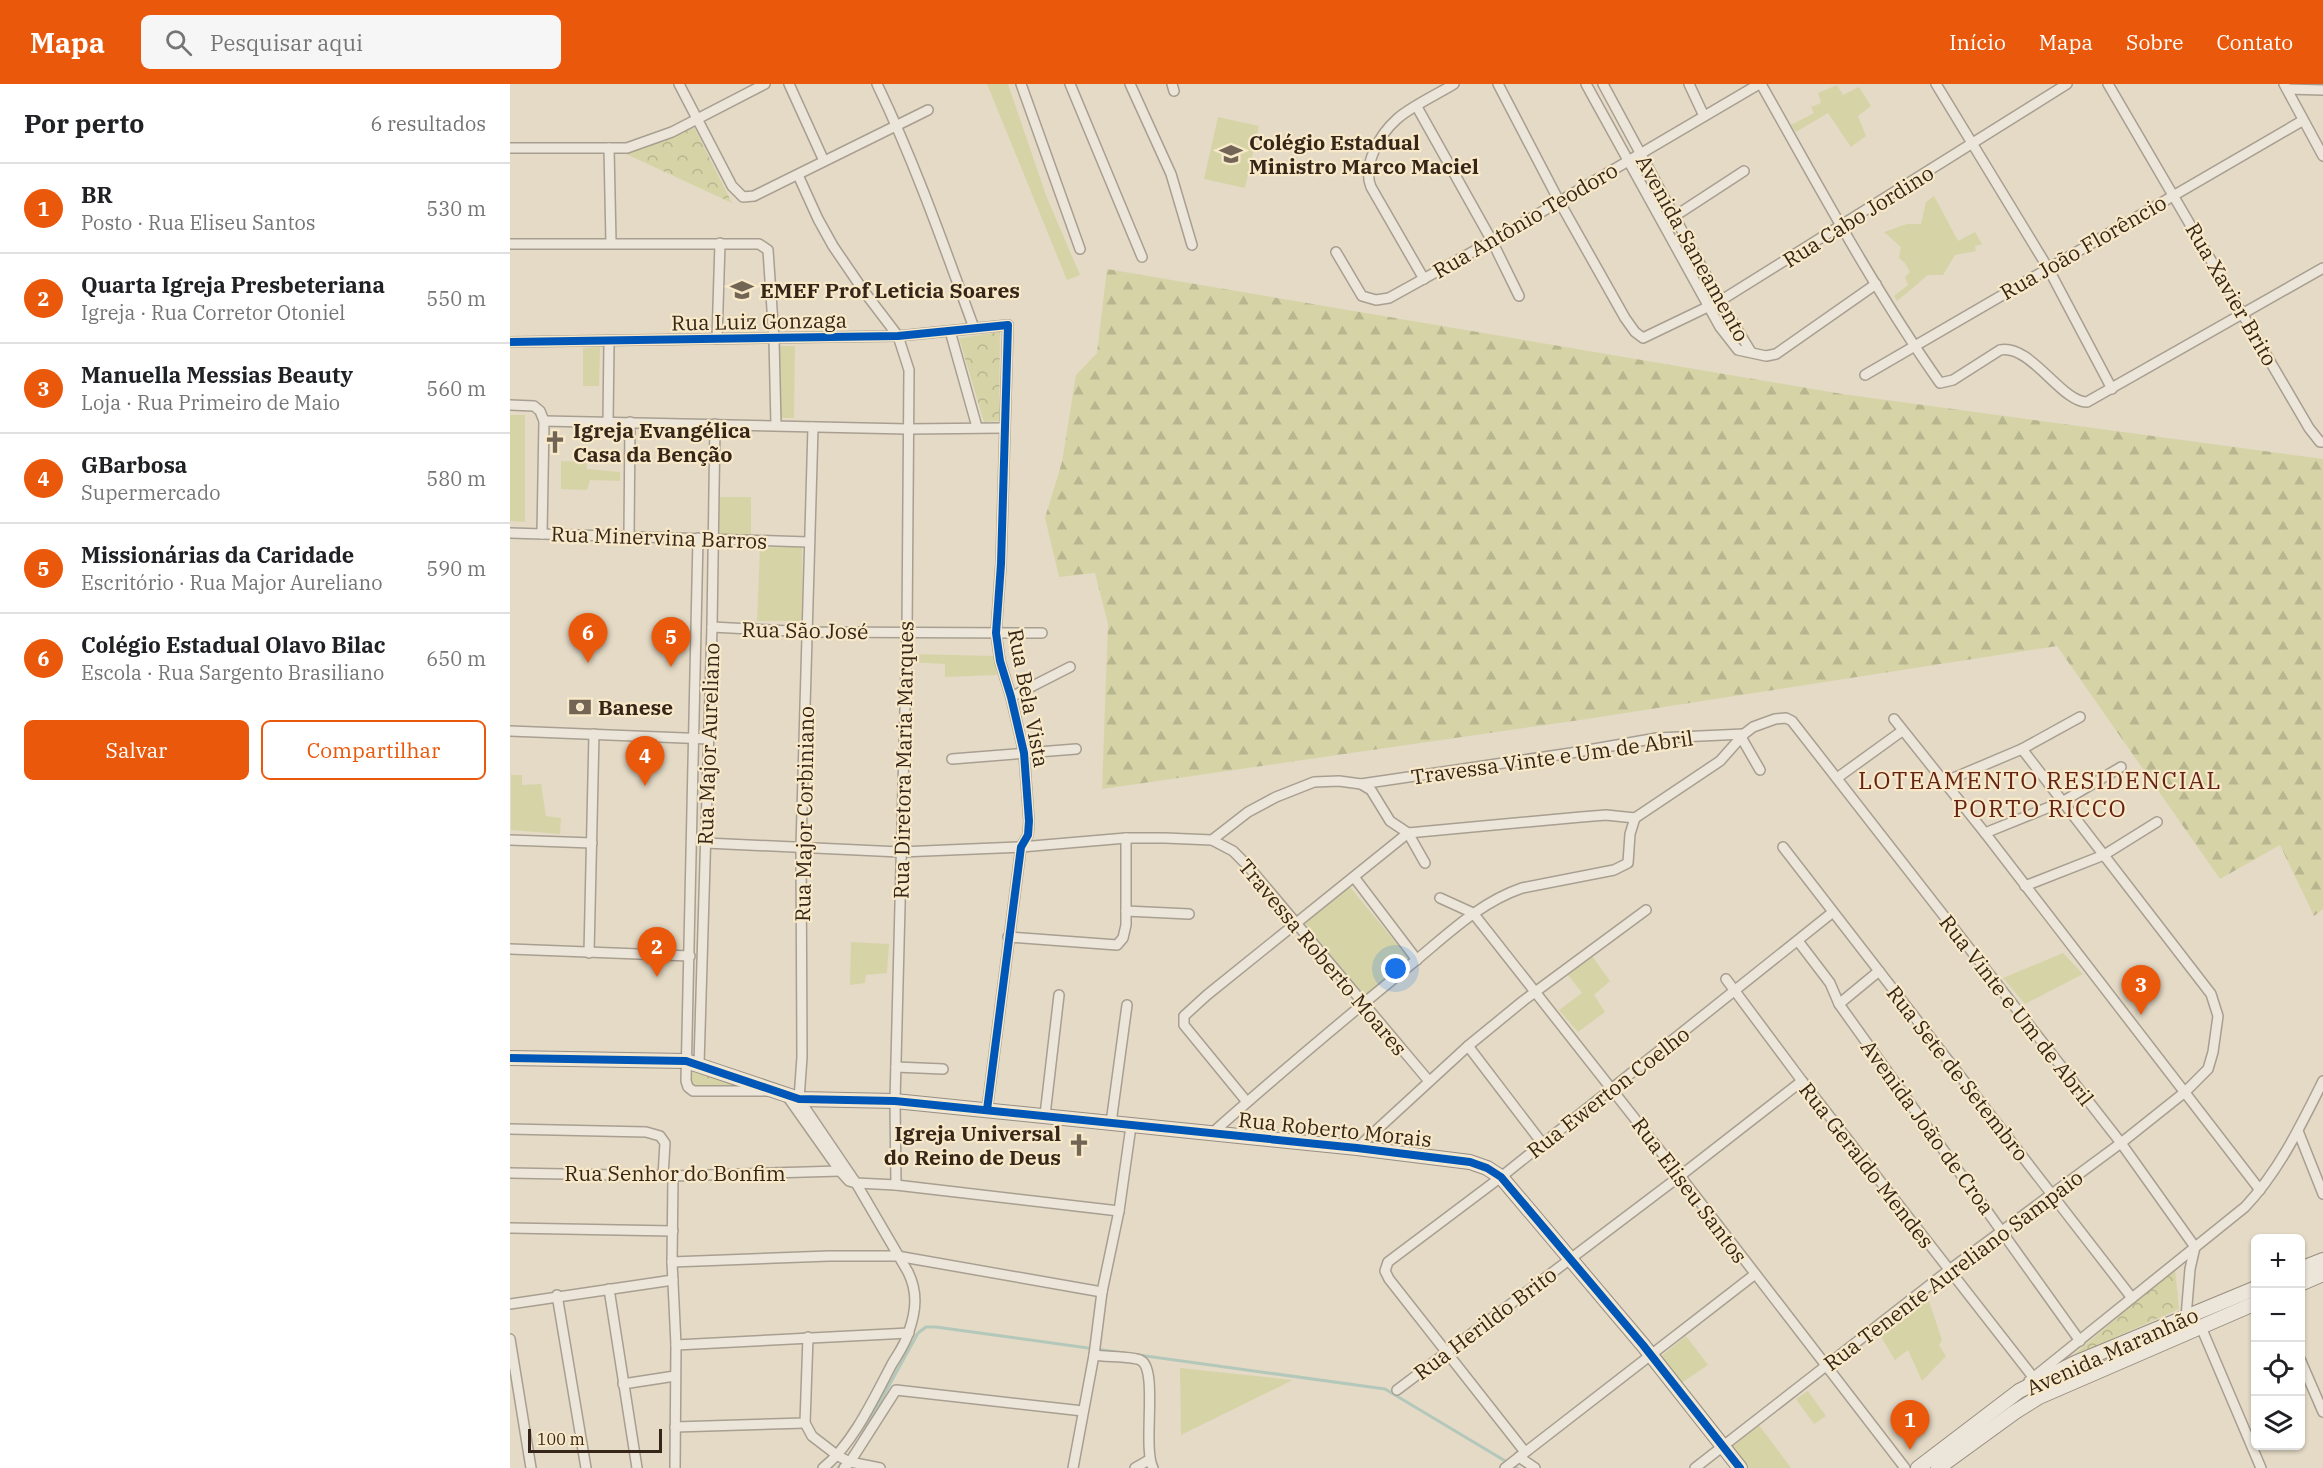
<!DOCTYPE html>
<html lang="pt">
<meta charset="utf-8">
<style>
body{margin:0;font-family:"IBM Plex Serif",serif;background:#f6f6f6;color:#202124}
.controls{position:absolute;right:18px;bottom:18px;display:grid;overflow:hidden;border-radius:9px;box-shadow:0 2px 4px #0004}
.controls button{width:54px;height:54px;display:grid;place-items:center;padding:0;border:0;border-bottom:2px solid #e0e0e0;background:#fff;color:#202124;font:30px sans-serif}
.scale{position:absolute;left:18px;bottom:15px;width:134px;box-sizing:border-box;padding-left:6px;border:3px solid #362619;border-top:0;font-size:16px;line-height:21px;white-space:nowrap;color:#362619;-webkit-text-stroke:4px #f8e9c9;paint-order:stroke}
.you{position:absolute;left:886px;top:885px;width:21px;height:21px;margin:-15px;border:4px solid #fff;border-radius:50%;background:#1a73e8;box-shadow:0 0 0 9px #1a73e833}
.badge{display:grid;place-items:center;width:39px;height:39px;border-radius:50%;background:#ea580c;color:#fff;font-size:20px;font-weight:700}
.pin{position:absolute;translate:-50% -50px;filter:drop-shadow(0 2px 3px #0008)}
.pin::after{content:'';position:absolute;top:32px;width:21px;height:18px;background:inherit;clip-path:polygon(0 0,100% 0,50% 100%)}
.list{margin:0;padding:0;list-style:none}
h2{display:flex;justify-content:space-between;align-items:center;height:78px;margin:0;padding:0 24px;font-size:26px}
h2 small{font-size:20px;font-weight:400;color:#757577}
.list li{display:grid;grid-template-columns:39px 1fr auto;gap:18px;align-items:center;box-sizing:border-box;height:90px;padding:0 24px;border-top:2px solid #e0e0e0}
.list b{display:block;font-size:22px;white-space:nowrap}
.list p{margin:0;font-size:20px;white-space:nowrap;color:#757577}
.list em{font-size:20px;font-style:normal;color:#757577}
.actions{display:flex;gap:12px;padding:18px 24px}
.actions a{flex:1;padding:14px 0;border:2px solid #ea580c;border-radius:9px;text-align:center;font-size:21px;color:#ea580c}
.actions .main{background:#ea580c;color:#fff}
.icon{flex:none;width:33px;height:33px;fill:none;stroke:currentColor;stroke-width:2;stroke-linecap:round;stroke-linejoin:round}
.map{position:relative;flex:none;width:1813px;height:1384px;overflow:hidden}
header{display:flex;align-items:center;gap:36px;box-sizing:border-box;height:84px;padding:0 30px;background:#ea580c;color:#fff}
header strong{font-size:28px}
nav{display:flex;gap:33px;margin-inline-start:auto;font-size:21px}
.search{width:420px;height:54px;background:#f6f6f6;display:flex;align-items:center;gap:15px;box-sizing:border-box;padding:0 21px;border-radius:9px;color:#757577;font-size:22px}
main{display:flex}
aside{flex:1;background:#fff}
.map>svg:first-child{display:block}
.grass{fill:#d6d4a7}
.forest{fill:url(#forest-firs)}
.park{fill:url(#park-crowns)}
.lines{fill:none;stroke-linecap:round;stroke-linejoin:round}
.stream{stroke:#b3c8ba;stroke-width:3}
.street-casing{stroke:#a89f91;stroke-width:12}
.secondary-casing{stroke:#988e80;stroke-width:16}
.street{stroke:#ece5d9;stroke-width:9}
.secondary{stroke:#ece5d9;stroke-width:14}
.cycleway-casing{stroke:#f8e9c9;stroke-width:11}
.cycleway{stroke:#0057b8;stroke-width:8}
.labels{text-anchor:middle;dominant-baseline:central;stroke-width:4.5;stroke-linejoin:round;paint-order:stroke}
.poi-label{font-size:21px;font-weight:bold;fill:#362619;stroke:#f8e9c9;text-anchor:start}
.street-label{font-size:21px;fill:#362619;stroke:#f8e9c9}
.quarter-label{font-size:24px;letter-spacing:1.5px;fill:#662315;stroke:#f8e9c9}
</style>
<header>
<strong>Mapa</strong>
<div class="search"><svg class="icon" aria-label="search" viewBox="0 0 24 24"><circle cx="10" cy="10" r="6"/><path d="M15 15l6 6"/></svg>Pesquisar aqui</div>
<nav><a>Início</a><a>Mapa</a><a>Sobre</a><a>Contato</a></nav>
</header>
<main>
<aside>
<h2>Por perto<small>6 resultados</small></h2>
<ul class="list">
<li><span class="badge">1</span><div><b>BR</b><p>Posto · Rua Eliseu Santos</p></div><em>530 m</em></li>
<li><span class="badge">2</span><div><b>Quarta Igreja Presbeteriana</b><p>Igreja · Rua Corretor Otoniel</p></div><em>550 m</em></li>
<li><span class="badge">3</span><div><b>Manuella Messias Beauty</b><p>Loja · Rua Primeiro de Maio</p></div><em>560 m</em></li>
<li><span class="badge">4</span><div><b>GBarbosa</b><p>Supermercado</p></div><em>580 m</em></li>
<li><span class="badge">5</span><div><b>Missionárias da Caridade</b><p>Escritório · Rua Major Aureliano</p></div><em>590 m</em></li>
<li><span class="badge">6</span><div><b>Colégio Estadual Olavo Bilac</b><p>Escola · Rua Sargento Brasiliano</p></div><em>650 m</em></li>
</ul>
<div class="actions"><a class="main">Salvar</a><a>Compartilhar</a></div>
</aside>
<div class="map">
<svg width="1813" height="1384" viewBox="0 0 1813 1384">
<defs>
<pattern id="forest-firs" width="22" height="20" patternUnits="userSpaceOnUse" patternTransform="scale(1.5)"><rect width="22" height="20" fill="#d6d4a7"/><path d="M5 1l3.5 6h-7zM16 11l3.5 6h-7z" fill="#b8b68f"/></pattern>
<pattern id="park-crowns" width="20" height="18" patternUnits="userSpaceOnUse" patternTransform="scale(1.5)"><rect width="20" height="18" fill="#d6d4a7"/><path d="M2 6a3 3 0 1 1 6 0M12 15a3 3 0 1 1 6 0" fill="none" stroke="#b8b68f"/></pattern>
</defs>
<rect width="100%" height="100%" fill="#e4dac6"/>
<g class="grass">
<polygon points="477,0 498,0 537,114 570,191 557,196"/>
<polygon points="1327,1 1333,11 1349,3 1361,22 1348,32 1356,52 1341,63 1318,29 1286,48 1281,41 1304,29 1301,23 1311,19 1308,9"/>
<polygon points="708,33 749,42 735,104 694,95"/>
<polygon points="1424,112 1448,157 1465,148 1472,160 1465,162 1466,167 1445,171 1433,191 1418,191 1387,217 1384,212 1398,201 1395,193 1400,188 1395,179 1389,174 1391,163 1374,148 1397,140 1411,140 1416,118"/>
<polygon points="270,262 285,262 284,334 269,334"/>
<polygon points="90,263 89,302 73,302 73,264"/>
<polygon points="0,331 15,331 15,438 0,437"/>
<polygon points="51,377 76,378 77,385 110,388 110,397 80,396 77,406 51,405"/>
<polygon points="208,413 241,413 241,453 209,451"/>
<polygon points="292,462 293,537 247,537 250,464"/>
<polygon points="400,570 485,572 487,591 435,593 435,580 400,578"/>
<polygon points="1,691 12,691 12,701 31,700 36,732 51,734 50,750 1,746"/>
<polygon points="839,802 900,876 854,912 794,838"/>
<polygon points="341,858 379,860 377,889 356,891 355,899 340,901"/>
<polygon points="1553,869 1573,890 1515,920 1493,894"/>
<polygon points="1082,872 1100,897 1084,911 1095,928 1068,948 1049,926 1072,909 1058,891"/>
<polygon points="1417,1211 1432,1256 1429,1261 1436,1272 1412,1297 1398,1266 1385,1276 1370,1251"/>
<polygon points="1176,1252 1198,1281 1170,1300 1149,1274"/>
<polygon points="670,1284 783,1296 671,1351"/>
<polygon points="1298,1307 1316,1332 1304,1340 1286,1315"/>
<polygon points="1249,1341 1281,1384 1238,1384 1222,1363"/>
</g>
<polygon class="forest" points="597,185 1332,310 1813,375 1813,825 1804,832 1770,761 1710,795 1547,562 1070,636 592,705 598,540 585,489 549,493 535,434 552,378 566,291 587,269"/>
<g class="park">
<polygon points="183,41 222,119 116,70"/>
<polygon points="490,248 489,337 474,338 449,254"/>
<polygon points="178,979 232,1000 185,1003 180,1000"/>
<polygon points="1665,1185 1669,1225 1561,1273"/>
</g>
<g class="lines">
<g class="stream">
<polyline points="345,1363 408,1249 416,1243 426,1243 875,1305 1007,1384"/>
<polyline points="328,1384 341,1368"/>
</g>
<g class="street-casing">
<g id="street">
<polyline points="169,0 222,102 233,113 244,112 418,26"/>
<polyline points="279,0 314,77"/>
<path d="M367,0C405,79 434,162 464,244"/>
<polyline points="511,0 570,165"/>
<polyline points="560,0 632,173"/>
<polyline points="620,0 661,90 682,161"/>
<polyline points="662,0 664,7"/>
<polyline points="988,0 1049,117 1115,234 1125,248 1133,254 1210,217 1557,0"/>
<polyline points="1076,0 1210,243 1228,266 1256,272 1266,270 1366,200"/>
<polyline points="1093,0 1210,217 1241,268"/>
<polyline points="1179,0 1194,32"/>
<path d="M1251,0C1308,101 1363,204 1430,299L1443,296L1490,266C1520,259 1552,319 1577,318L1813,184"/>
<polyline points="1426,0 1538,184 1602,305"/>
<polyline points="1598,0 1799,344 1810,358 1813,358"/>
<polyline points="1774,0 1813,72"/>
<polyline points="1777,5 1813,6"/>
<polyline points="907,23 982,157 1009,212"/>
<polyline points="0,64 117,64 162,48 255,0"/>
<polyline points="99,64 101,159"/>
<polyline points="288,91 308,135 323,162 353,206 388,252 399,286 397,547 385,1017 386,1101"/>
<polyline points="1165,132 1234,87"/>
<polyline points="0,160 249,160 258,166 264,255 266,341"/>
<polyline points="826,168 852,212 866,216 879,214 982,157 1249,0"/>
<path d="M914,195L861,103C852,81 870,50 887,35C900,23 928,10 944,0"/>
<polyline points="440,247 467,343"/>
<polyline points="207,255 210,159"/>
<polyline points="0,258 388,252 498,241 491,480 486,549 490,577 501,613 514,669 519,737 518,751 511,763 477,1026"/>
<polyline points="1355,291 1792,37"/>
<polyline points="0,321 24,322 30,327 34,337 32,450"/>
<polyline points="34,337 397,345 494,344"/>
<polyline points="98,338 99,258"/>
<path d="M303,343L291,763L292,973L289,1015L346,1099L398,1188C408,1208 406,1227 399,1247C396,1259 388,1270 382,1280C364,1314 343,1360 313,1384"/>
<polyline points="0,449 298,458"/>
<polyline points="119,452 120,338"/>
<polyline points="188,454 176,997 178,1003 183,1007 257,1007"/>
<polyline points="202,543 298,548 532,549"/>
<polyline points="501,613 560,583"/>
<polyline points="1384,635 1475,749 1750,1106"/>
<polyline points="0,647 199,655"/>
<polyline points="1231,653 1250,686"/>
<polyline points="442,675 566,665"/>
<polyline points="1327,694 1392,647"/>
<polyline points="1434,698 1512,665 1570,633"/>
<polyline points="851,700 1061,669 1147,654 1234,650"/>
<polyline points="1125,734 1210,677 1234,650 1243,643 1265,635 1276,634 1282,637 1611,1059 1685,1163 1680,1185 1676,1233"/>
<polyline points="1475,749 1552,718 1611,683"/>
<polyline points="0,756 82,759"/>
<polyline points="702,756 723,767 738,782 918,996"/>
<polyline points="196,759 390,768 511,763 616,754 655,754 702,756 738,728 766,713 804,698 829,697 851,700 861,706 880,737 898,749 915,779"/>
<polyline points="1273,763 1622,1214"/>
<polyline points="844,793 907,876"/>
<polyline points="1515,802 1594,771 1647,738"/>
<polyline points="930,814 963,829 1170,1092 1395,1384"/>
<polyline points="616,827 679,830"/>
<polyline points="498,853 607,861 613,854 616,841 616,754"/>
<polyline points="1288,857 1320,899 1329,920 1570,1257"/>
<polyline points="0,865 180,872"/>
<polyline points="79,869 84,650"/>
<polyline points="1216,895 1292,997 1523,1293"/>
<polyline points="1329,920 1369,887"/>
<polyline points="958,962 1032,1059"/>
<polyline points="189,980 202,543 205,340"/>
<polyline points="386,983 433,985"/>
<polyline points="277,1012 330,1087 339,1097 346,1099 386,1101 609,1127"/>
<polyline points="737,1018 674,941 674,932 697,911 898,749 1071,733 1096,731 1125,734"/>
<polyline points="535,1031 549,911"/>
<polyline points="601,1039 617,921"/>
<polyline points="0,1045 136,1048 150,1052 155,1059 153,1092"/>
<polyline points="1788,1047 1813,1110"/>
<path d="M700,1051C765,993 832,937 899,882C935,853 968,819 1012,804L1104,786L1118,779L1120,750L1125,734"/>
<polyline points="847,1064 958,962 1013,917 1136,826"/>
<polyline points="0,1089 163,1092 330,1087"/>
<polyline points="163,1092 162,1178 166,1261 165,1384"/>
<polyline points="0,1144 163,1147"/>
<polyline points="162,1178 319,1172 387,1172 592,1208"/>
<polyline points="99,1205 127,1384"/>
<polyline points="47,1211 76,1384"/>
<polyline points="0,1220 163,1196"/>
<polyline points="1691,1243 1751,1384"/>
<polyline points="298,1253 295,1339 302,1352 328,1372 340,1378 370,1384"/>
<polyline points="0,1255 21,1384"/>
<polyline points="166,1261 399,1249"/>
<path d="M584,1271C595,1273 622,1272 630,1276C649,1283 632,1363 643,1384"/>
<polyline points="1790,1275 1813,1328"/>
<path d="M1519,1297L1735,1123C1769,1087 1791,1041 1813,997"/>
<polyline points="113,1300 165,1292"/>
<polyline points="887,1306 1170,1092 1292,997"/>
<polyline points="165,1343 295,1339"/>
<polyline points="1015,1368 879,1195 875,1187 878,1178 991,1093 1323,828"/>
<polyline points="1009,1373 1025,1384"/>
<polyline points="334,1384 340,1378 386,1306 573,1327"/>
<polyline points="563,1384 584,1271 592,1208 609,1127 621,1042"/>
<polyline points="625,1384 639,1376"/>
<polyline points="995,1384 1244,1191"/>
<polyline points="1185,1384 1439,1186 1611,1059 1675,1008 1698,985 1703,968 1708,932 1701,910 1512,665"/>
</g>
</g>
<g class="secondary-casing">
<g id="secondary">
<polyline points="0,974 176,977 289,1015 385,1017 847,1064 960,1078 977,1084 991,1093 1133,1261 1230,1384"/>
<polyline points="1790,1185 1813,1176"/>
<polyline points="1790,1200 1813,1190"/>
<polyline points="1408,1384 1509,1307 1565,1279 1746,1204"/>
<polyline points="1428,1384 1505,1328 1529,1313 1746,1219"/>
</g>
</g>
<use href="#street" class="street"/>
<use href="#secondary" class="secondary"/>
<g class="cycleway-casing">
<g id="cycleway">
<polyline points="0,258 388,252 498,241 491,480 486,549 490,577 501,613 514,669 519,737 518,751 511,763 477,1026"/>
<polyline points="0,974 176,977 289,1015 385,1017 847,1064 960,1078 977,1084 991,1093 1133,1261 1230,1384"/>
</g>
</g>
<use href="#cycleway" class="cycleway"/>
</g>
<defs>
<g id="school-bare" transform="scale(1.8)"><path d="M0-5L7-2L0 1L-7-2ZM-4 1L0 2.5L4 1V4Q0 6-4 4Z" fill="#736556" stroke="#f8e9c9" stroke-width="2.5" paint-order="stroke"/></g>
<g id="church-bare" transform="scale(1.8)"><path d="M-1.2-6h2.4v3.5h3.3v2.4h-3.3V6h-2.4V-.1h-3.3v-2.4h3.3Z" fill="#736556" stroke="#f8e9c9" stroke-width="2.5" paint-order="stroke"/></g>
<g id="bank-bare" transform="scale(1.8)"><path d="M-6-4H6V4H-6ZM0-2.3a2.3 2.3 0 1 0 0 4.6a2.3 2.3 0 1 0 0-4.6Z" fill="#736556" stroke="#f8e9c9" stroke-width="2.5" paint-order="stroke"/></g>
</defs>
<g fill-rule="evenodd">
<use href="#school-bare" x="721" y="70"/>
<use href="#school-bare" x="232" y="206"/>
<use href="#church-bare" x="45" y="358"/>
<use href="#bank-bare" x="70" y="623"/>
<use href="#church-bare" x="569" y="1061"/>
</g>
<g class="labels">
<g class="poi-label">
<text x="739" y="58">Colégio Estadual<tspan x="739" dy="24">Ministro Marco Maciel</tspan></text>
<text x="250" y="206">EMEF Prof Leticia Soares</text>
<text x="63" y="346">Igreja Evangélica<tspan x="63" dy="24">Casa da Benção</tspan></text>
<text x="88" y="623">Banese</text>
<text x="551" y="1049" text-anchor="end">Igreja Universal<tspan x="551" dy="24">do Reino de Deus</tspan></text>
</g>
<g class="street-label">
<text transform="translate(1348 132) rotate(-32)">Rua Cabo Jordino</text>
<text transform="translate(1015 136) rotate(-30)">Rua Antônio Teodoro</text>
<text transform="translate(1573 163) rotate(-30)">Rua João Florêncio</text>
<text transform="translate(1183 164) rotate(61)">Avenida Saneamento</text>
<text transform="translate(1722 210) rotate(60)">Rua Xavier Brito</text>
<text transform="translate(249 237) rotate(-1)">Rua Luiz Gonzaga</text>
<text transform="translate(149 453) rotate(2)">Rua Minervina Barros</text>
<text transform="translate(295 546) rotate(1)">Rua São José</text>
<text transform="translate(519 614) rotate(79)">Rua Bela Vista</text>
<text transform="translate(198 660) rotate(-88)">Rua Major Aureliano</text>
<text transform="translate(1042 673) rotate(-8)">Travessa Vinte e Um de Abril</text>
<text transform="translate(393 676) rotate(-89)">Rua Diretora Maria Marques</text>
<text transform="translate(294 730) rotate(-89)">Rua Major Corbiniano</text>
<text transform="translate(813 873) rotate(50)">Travessa Roberto Moares</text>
<text transform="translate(1507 926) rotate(52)">Rua Vinte e Um de Abril</text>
<text transform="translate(1448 989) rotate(52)">Rua Sete de Setembro</text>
<text transform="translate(1098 1008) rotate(-38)">Rua Ewerton Coelho</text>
<text transform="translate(1418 1043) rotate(54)">Avenida João de Croa</text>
<text transform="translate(825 1045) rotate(6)">Rua Roberto Morais</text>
<text transform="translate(1357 1081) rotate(52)">Rua Geraldo Mendes</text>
<text x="165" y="1089">Rua Senhor do Bonfim</text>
<text transform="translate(1180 1106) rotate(53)">Rua Eliseu Santos</text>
<text transform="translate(1443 1186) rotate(-37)">Rua Tenente Aureliano Sampaio</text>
<text transform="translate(975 1239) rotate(-37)">Rua Herildo Brito</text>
<text transform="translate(1602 1267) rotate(-24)">Avenida Maranhão</text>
</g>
<g class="quarter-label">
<text x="1530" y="696">LOTEAMENTO RESIDENCIAL<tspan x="1530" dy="28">PORTO RICCO</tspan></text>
</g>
</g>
</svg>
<div class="controls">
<button>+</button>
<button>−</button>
<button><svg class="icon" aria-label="locate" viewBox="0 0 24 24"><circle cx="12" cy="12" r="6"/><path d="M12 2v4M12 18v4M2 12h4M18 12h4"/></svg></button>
<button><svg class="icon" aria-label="layers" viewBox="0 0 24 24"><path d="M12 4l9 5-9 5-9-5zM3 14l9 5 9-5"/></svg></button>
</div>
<div class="scale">100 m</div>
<div class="you"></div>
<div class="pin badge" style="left:1400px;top:1366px">1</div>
<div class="pin badge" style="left:147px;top:893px">2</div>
<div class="pin badge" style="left:1631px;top:931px">3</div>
<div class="pin badge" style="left:135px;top:702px">4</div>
<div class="pin badge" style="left:161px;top:583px">5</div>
<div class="pin badge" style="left:78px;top:579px">6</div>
</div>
</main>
